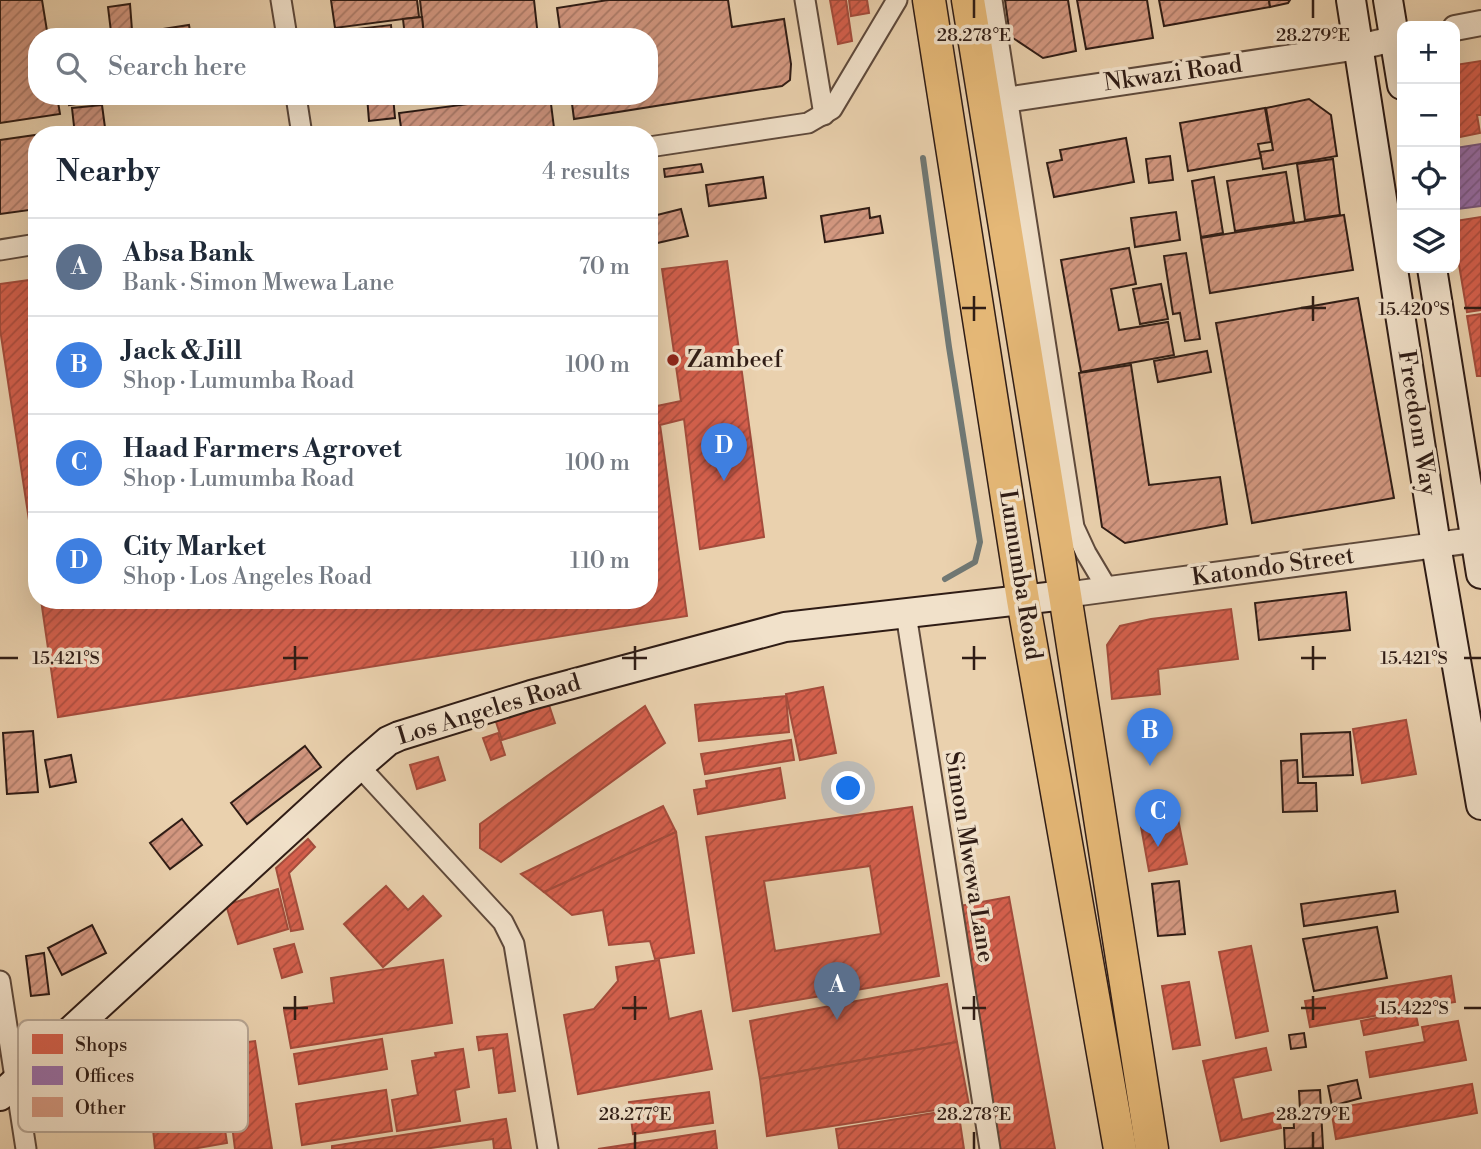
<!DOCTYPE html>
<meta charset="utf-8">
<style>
body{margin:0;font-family:"Libre Bodoni",serif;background:#f2f2f3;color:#1f2937}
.controls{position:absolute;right:21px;top:21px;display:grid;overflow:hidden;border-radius:14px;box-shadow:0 7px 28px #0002}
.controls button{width:63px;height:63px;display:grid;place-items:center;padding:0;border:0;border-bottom:2px solid #e0e1e3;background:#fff;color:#1f2937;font:35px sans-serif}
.you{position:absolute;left:849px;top:789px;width:24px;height:24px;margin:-18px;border:5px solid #fff;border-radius:50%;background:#1a73e8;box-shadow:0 0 0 10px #1a73e833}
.badge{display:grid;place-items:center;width:46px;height:46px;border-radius:50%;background:#8f2418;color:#fff;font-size:23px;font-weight:700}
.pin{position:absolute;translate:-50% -58px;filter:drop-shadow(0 2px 4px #0008)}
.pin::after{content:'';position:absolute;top:37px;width:24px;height:21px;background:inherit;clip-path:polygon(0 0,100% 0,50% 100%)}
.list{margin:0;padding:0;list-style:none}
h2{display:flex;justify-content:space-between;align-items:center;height:91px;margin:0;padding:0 28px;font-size:30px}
h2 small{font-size:23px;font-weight:400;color:#747a83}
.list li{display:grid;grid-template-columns:46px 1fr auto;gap:21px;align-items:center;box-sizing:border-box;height:98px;padding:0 28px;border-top:2px solid #e0e1e3}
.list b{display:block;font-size:26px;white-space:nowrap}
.list p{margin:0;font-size:23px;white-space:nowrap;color:#747a83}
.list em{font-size:23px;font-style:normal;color:#747a83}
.icon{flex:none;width:38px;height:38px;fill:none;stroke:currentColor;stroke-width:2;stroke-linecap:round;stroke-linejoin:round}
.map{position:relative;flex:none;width:1481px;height:1149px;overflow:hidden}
.search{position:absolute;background:#fff;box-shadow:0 7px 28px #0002;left:28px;top:28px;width:630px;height:77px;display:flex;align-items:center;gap:18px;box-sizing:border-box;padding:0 24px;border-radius:28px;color:#747a83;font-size:26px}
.panel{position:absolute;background:#fff;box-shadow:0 7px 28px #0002;left:28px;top:126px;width:630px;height:483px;border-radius:28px}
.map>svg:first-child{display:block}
.shops{fill:url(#shops-hatch);stroke:#a44c3c;stroke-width:2;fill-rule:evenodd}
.offices{fill:url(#offices-hatch);stroke:#79577e;stroke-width:2}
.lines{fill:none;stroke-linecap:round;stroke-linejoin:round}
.stream{stroke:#707874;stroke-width:6}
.building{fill:url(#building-hatch);stroke:#2f1c15;stroke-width:2}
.minor-casing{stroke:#5e493b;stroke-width:23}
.tertiary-casing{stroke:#5e493b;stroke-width:28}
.secondary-casing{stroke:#2f1c15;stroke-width:32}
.primary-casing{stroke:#2f1c15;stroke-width:35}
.minor{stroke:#f1e1ca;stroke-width:19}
.tertiary{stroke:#f1e1ca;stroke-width:24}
.secondary{stroke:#f1e1ca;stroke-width:28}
.primary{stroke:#e5b877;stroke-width:32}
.ticks{fill:none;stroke:#2f1c15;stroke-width:2.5}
.poi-dot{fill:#8f2418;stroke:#f1e1ca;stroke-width:2.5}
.labels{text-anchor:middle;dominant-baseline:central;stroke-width:7;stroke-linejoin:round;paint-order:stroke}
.street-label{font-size:24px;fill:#2f1c15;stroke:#f1e1ca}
.poi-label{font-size:24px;fill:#2f1c15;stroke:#f1e1ca;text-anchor:start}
.key{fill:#f1e1ca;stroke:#b7a694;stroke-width:2}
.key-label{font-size:19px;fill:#2f1c15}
.ticks-label{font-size:18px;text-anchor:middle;fill:#2f1c15;stroke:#f1e1ca;stroke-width:7;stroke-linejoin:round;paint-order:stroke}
</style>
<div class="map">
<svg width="1481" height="1149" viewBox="0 0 1481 1149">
<defs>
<pattern id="shops-hatch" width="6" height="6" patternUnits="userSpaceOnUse" patternTransform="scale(1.75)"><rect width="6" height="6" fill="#d6604d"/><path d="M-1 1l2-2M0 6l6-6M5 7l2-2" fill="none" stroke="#ae4e3f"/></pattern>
<pattern id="offices-hatch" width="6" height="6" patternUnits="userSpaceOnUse" patternTransform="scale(1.75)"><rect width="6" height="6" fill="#9970ab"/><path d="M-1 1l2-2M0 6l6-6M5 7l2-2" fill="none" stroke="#7d5b8a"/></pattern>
<pattern id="building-hatch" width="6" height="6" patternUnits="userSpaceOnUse" patternTransform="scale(1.75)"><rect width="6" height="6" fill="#d49881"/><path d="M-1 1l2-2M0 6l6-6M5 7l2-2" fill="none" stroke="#ac7b68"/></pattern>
</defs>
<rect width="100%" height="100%" fill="#ead1ae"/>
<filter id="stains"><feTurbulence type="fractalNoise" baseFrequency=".00286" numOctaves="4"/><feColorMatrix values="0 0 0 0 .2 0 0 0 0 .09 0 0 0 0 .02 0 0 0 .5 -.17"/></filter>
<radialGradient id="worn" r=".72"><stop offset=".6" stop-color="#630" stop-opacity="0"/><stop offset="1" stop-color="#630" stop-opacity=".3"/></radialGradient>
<g class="shops">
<polygon points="830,0 846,0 852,41 838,44"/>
<polygon points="849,0 867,0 869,13 851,16"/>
<polygon points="1481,61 1481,115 1477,115 1480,133 1455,138 1455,65"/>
<polygon points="1481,217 1481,310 1467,312 1455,241 1455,221"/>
<polygon points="727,261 764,537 700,549 684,419 660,425 687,616 58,717 41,600 649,600 649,357 657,406 681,401 662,269"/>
<polygon points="37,279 37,573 0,329 0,284"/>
<polygon points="1481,314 1481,376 1477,376 1467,316"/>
<polygon points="1231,609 1238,659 1158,669 1160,694 1112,699 1107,645 1120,626 1151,619"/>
<polygon points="823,687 836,753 800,760 786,694"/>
<polygon points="786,696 789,732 699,741 695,705"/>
<polygon points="548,702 555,723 502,740 495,719"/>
<polygon points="645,706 665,743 501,862 480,848 480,824"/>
<polygon points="1406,720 1416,774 1362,783 1353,729"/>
<polygon points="498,733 505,755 491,760 483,738"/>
<polygon points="791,740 794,760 705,774 701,754"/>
<polygon points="438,757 445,780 417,789 410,765"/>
<polygon points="780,768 785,798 698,814 694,790 707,788 706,781"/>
<polygon points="663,806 676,832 544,892 521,874"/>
<path d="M912,807L939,976L733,1011L706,837ZM870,866L881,934L775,951L764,881Z"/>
<polygon points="1177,814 1187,864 1149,871 1140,821"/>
<polygon points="676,832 694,953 655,959 650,941 609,945 603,910 572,915 544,892"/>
<polygon points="308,839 315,847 289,873 303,929 291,931 276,868"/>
<polygon points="386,886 408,910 423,896 441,916 383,967 344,924"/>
<polygon points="278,889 288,929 238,944 226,905"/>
<polygon points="1009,897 1055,1149 997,1149 954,907"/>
<polygon points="294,944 302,972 282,978 274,949"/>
<polygon points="1251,946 1268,1031 1236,1038 1219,952"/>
<polygon points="443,960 452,1023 291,1048 284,1010 334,1003 331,978"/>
<polygon points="659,960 669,1019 701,1011 712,1069 578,1094 564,1015 594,1009 618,981 616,967"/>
<polygon points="1451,976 1455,1002 1310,1027 1305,1001"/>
<polygon points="1189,982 1200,1045 1173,1049 1162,986"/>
<polygon points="947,984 957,1042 760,1079 750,1021"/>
<polygon points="1415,1010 1418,1025 1364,1035 1361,1021"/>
<polygon points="1458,1021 1466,1060 1370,1077 1366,1052 1425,1042 1422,1027"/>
<polygon points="507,1034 515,1091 499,1093 493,1048 479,1050 477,1037"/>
<polygon points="382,1039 387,1069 299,1084 294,1054"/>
<polygon points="255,1041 272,1149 235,1149 222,1045"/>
<polygon points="957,1042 969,1105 767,1136 760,1079"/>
<polygon points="1266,1048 1271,1070 1233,1078 1242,1120 1277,1112 1281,1128 1221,1141 1203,1061"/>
<polygon points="463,1049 469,1087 455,1090 460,1121 397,1131 392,1100 418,1095 412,1061 436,1057 435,1053"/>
<polygon points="218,1084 227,1143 192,1149 155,1149 153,1129 187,1088"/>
<polygon points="1472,1084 1477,1113 1336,1139 1331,1109"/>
<polygon points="386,1090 392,1131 302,1145 296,1104"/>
<polygon points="709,1092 713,1123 633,1134 629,1102"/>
<polygon points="958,1109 964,1149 839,1149 836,1129"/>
<polygon points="506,1119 511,1149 494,1149 493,1139 424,1149 332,1149 332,1146"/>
<polygon points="715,1131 717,1149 598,1149"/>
</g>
<polygon class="offices" points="1481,144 1481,206 1458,209 1455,190 1455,148"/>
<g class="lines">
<polyline class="stream" points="923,158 949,347 980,542 975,562 945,579"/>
</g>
<g class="building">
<polygon points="0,0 42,0 48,37 37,37 37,96 57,96 60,114 0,123"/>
<polygon points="331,0 417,0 419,17 335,28"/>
<polygon points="420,0 534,0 538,37 424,37"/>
<polygon points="608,0 728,0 732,27 784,19 791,64 790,80 782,86 574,119 571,96 649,96 649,37 561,37 557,8"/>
<polygon points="1005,0 1068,0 1076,51 1043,58 1010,36"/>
<polygon points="1077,0 1147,0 1153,38 1086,49"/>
<polygon points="1159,0 1269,0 1270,7 1164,26"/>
<polygon points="1269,0 1290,0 1288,3 1270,7"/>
<polygon points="130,4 132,30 111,32 108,7"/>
<polygon points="422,17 424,37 405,37 403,19"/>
<polygon points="189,25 191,37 112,37"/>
<polygon points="391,25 392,36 340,37 339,31"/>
<polygon points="67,96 129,96 69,105"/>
<polygon points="367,96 393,96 395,118 369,121"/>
<polygon points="483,96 550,96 554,128 499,135 402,135 399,113 484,102"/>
<polygon points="1309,99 1331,115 1337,156 1263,169 1260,152 1273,150 1266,108"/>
<polygon points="102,105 106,135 75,135 72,108"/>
<polygon points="1265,108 1271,142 1258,144 1261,158 1188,171 1180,123"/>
<polygon points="63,131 63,135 37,135 37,209 0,214 0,140"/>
<polygon points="1126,138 1134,182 1054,197 1047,163 1062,160 1060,150"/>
<polygon points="1170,156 1173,180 1149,183 1146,159"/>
<polygon points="1333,159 1340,215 1305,220 1297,164"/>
<polygon points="701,164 703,172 665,177 664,169"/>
<polygon points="1286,172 1294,222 1235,231 1227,181"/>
<polygon points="763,177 766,198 709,206 706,185"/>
<polygon points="1214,177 1223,233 1201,237 1192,181"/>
<polygon points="869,208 870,218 880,216 883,233 825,242 821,216"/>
<polygon points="681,209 688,236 653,244 649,217"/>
<polygon points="1176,212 1180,240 1135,247 1131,218"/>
<polygon points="1344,215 1353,270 1210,293 1201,238"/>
<polygon points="1129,248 1136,284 1111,289 1119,330 1168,322 1174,355 1081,372 1061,260"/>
<polygon points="1186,253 1200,339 1185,341 1180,313 1173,314 1164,256"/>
<polygon points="1161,284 1168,319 1140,324 1133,289"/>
<polygon points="1358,298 1394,498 1252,523 1216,323"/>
<polygon points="1207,351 1211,372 1158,382 1154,361"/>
<polygon points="1131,365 1149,485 1220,477 1227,524 1125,543 1102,527 1079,373"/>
<polygon points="1346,592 1350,630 1259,640 1255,603"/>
<polygon points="33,731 38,792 7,794 3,733"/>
<polygon points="1350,732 1353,775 1303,777 1301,734"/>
<polygon points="305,746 321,767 247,824 231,803"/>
<polygon points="71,755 76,782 50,787 45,760"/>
<polygon points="1297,760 1298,783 1316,783 1317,811 1283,812 1281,761"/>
<polygon points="182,819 202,845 170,869 150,843"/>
<polygon points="1179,881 1185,934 1158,936 1152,884"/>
<polygon points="1395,891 1398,912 1304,926 1301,904"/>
<polygon points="92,925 106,953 62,975 48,948"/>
<polygon points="1377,927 1387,978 1314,991 1303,939"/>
<polygon points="44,953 49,994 31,996 26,956"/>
<polygon points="1304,1033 1306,1047 1291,1049 1289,1035"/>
<polygon points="1357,1080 1361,1098 1332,1106 1328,1086"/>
<polygon points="1320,1090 1323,1148 1285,1149 1284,1128 1294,1128 1293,1111 1300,1110 1299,1091"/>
</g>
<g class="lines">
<g class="minor-casing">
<g id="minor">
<polyline points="281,0 287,37"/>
<polyline points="805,0 824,115"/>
<polyline points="992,0 1074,527 1086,553 1108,590"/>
<polyline points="296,96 302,135"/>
<polyline points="649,147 808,123 832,109 897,0"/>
<polyline points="0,250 37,244"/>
<polyline points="906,614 990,1149"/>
<polyline points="359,766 503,922 514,944 548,1149"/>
<polyline points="0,981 26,1149"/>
</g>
</g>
<g class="tertiary-casing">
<g id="tertiary">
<polyline points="1455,28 1481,23"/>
<polyline points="985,103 1359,47 1402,37"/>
<polyline points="1065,595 1481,539"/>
</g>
</g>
<g class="secondary-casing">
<g id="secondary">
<polyline points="1351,0 1436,545 1481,805"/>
<polyline points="1388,0 1402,85"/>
<polyline points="1432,268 1481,574"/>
<polyline points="0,1096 359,766 388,741 399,736 531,695 785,627 1065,595"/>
</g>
</g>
<g class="primary-casing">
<g id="primary">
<polyline points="929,0 1023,600 1120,1149"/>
<polyline points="968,0 1065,595 1152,1149"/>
</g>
</g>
<use href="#minor" class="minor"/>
<use href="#tertiary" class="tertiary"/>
<use href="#secondary" class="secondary"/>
<use href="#primary" class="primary"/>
</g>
<path class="ticks" d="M974,0V18M1313,0V18M974,296V321M1313,296V321M962,308H986M1301,308H1326M1464,308H1481M295,646V670M635,646V670M974,646V670M1313,646V670M0,658H18M283,658H308M622,658H647M962,658H986M1301,658H1326M1464,658H1481M295,996V1020M635,996V1020M974,996V1020M1313,996V1020M283,1008H308M622,1008H647M962,1008H986M1301,1008H1326M1464,1008H1481M635,1132V1149M974,1132V1149M1313,1132V1149"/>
<circle class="poi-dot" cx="673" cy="360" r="7"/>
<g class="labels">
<g class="street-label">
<text transform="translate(1173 74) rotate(-8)">Nkwazi Road</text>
<text transform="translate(1417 423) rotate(81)">Freedom Way</text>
<text transform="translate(1273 567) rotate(-8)">Katondo Street</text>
<text transform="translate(1020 575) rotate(81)">Lumumba Road</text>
<text transform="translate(489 710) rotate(-17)">Los Angeles Road</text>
<text transform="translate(969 857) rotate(81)">Simon Mwewa Lane</text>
</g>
<g class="poi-label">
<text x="687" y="360">Zambeef</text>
</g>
</g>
<rect x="18" y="1020" width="230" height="112" rx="10" class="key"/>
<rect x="32" y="1034" width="31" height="20" fill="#d6604d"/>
<rect x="32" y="1066" width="31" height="19" fill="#9970ab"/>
<rect x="32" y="1097" width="31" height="20" fill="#d49881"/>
<g class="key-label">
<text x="75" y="1051">Shops</text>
<text x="75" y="1082">Offices</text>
<text x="75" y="1114">Other</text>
</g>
<g class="ticks-label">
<text x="974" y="41">28.278°E</text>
<text x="1313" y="41">28.279°E</text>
<text x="1414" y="315">15.420°S</text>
<text x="66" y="664">15.421°S</text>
<text x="1414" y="664">15.421°S</text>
<text x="1414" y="1014">15.422°S</text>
<text x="635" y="1120">28.277°E</text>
<text x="974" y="1120">28.278°E</text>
<text x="1313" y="1120">28.279°E</text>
</g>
<rect width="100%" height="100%" filter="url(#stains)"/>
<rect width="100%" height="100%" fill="url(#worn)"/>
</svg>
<div class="controls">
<button>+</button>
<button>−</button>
<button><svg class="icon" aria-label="locate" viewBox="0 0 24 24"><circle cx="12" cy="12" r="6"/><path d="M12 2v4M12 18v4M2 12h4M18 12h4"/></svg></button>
<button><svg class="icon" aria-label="layers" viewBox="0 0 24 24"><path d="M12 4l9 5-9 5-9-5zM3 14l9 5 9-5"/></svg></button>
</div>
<div class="you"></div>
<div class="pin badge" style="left:837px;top:1020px;background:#5c6f8a">A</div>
<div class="pin badge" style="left:1150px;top:766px;background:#3f7fe0">B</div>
<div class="pin badge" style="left:1158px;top:847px;background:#3f7fe0">C</div>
<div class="pin badge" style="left:724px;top:481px;background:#3f7fe0">D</div>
<div class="search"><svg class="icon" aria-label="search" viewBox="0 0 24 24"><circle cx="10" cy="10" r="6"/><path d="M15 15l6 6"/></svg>Search here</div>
<section class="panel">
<h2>Nearby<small>4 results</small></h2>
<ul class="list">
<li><span class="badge" style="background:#5c6f8a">A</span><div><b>Absa Bank</b><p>Bank · Simon Mwewa Lane</p></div><em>70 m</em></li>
<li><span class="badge" style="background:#3f7fe0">B</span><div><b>Jack &amp; Jill</b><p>Shop · Lumumba Road</p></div><em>100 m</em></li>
<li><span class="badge" style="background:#3f7fe0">C</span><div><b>Haad Farmers Agrovet</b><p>Shop · Lumumba Road</p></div><em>100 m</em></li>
<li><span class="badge" style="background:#3f7fe0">D</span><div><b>City Market</b><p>Shop · Los Angeles Road</p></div><em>110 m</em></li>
</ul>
</section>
</div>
